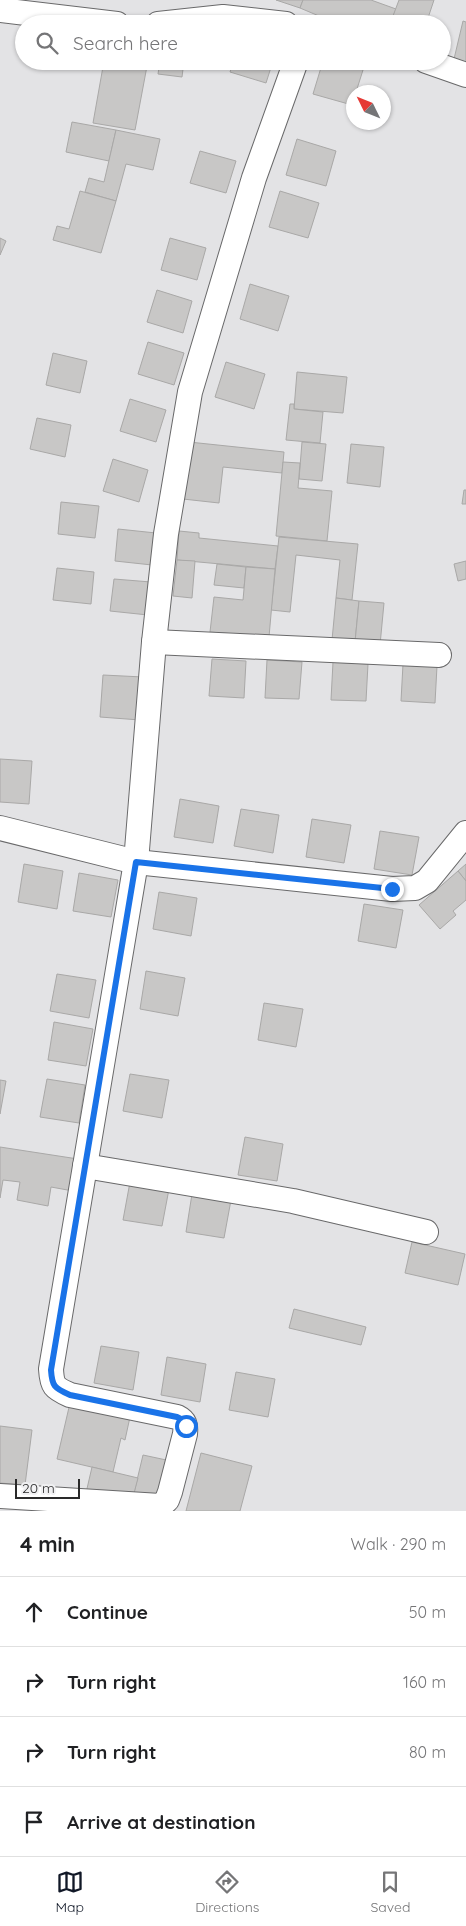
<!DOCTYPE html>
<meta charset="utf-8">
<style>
body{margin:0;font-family:Quicksand,sans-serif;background:#f6f6f6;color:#202124}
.compass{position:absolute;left:346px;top:85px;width:45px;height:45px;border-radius:50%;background:#fff;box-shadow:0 1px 4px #0004;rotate:313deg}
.scale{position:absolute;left:15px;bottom:12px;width:65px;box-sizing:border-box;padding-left:5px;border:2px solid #2a2a2a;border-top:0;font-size:14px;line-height:18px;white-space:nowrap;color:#2a2a2a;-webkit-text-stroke:4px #f0f0f2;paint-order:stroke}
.stop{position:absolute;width:15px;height:15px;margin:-11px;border:4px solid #1a73e8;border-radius:50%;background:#fff}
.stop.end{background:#1a73e8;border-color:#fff;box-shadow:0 1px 5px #0008}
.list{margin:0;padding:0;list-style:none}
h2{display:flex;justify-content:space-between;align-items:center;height:65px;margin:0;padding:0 20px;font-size:21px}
h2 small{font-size:16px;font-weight:400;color:#757577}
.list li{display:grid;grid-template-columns:32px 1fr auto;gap:15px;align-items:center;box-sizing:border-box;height:70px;padding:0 20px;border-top:1px solid #e0e0e0}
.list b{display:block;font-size:19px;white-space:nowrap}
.list em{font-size:16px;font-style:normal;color:#757577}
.icon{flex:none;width:28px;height:28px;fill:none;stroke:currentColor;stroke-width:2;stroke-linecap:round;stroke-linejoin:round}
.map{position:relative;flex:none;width:466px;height:1511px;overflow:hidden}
.search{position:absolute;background:#fff;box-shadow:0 1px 4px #0004;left:15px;right:15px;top:15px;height:55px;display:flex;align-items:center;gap:12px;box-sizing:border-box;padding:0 18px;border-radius:28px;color:#757577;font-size:19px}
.sheet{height:345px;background:#fff}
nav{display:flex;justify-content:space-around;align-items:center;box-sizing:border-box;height:70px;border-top:1px solid #e0e0e0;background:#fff;font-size:14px;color:#757577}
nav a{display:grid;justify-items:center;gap:2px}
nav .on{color:#111827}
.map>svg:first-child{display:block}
.building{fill:#c8c7c6;stroke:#a9a8a7}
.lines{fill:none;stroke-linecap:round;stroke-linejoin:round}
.minor-casing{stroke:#69696a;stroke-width:26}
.minor{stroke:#fff;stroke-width:24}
.route{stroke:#1a73e8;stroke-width:6}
</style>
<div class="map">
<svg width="466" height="1511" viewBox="0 0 466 1511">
<rect width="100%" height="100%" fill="#e3e3e5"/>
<g class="building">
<polygon points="276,0 303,0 300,8"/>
<polygon points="303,0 371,0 396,9 390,24 338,24 300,8"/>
<polygon points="399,0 434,0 426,24 390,24"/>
<polygon points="463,21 466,22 466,62 454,59"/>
<polygon points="104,61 121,61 147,66 135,130 93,123"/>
<polygon points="160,61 184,61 182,77 158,74"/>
<polygon points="234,61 273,61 266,83 230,72"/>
<polygon points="323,61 335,61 363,70 356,92 354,92 352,105 313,94"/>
<polygon points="72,122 116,130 109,161 66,152"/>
<polygon points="116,130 160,139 153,170 126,164 116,201 85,192 89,178 104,182"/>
<polygon points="297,139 336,151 326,186 286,175"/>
<polygon points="200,151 236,161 226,193 190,183"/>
<polygon points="80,191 116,201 101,253 53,240 57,226 69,229"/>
<polygon points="280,191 319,203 308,238 269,227"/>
<polygon points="0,238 6,241 0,255"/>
<polygon points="170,238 206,248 197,280 161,270"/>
<polygon points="250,284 289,296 278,331 240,319"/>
<polygon points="157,290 192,301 183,333 147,322"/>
<polygon points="148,342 184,353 174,385 138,374"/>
<polygon points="53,353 87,361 80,393 46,385"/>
<polygon points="226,362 265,374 254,409 215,397"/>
<polygon points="297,372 347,377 343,413 294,409"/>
<polygon points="130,399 166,410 156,442 120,431"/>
<polygon points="290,404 294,404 294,409 323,412 320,443 286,440"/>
<polygon points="37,418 71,425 65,457 30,449"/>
<polygon points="189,442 284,452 282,473 223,467 219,503 183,499"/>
<polygon points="302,442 326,444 322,481 299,479"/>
<polygon points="351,444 384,447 380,487 347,483"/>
<polygon points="113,459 148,470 139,502 103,491"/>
<polygon points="283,462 300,463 298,488 332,491 327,541 276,536"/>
<polygon points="464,490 466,490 466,504 462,504"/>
<polygon points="61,502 99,506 95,538 58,534"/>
<polygon points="118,529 156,533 152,565 115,561"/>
<polygon points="179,531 199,533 199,538 278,546 275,569 177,560"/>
<polygon points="279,537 358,544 352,600 336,598 340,560 296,555 290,612 271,610"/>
<polygon points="177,560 195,561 192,598 173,596"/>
<polygon points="466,561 466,579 458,581 454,564"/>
<polygon points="217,564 246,567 244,588 214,585"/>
<polygon points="246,567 275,569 269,637 210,632 214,597 243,600"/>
<polygon points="57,568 94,572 91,604 53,600"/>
<polygon points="114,579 151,582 148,615 110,611"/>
<polygon points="336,598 359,601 355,642 332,640"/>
<polygon points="359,601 384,603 380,645 355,642"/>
<polygon points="212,659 246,661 244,698 209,696"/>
<polygon points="267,660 302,662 299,699 265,698"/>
<polygon points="333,662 368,664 366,701 331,700"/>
<polygon points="403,664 437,666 435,703 401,701"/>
<polygon points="103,675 143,677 140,720 100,717"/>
<polygon points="0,759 32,761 29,804 0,802"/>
<polygon points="180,799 219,806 213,843 174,837"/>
<polygon points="241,809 279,815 273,853 234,846"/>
<polygon points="312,819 351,825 344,863 306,857"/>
<polygon points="380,831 419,837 412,875 374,869"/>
<polygon points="24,864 63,871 57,909 18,902"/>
<polygon points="466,864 466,881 458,871"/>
<polygon points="458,871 466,881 466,900 453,911 456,915 440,929 419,905"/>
<polygon points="79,873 118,880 111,917 73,911"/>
<polygon points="159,892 197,898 191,936 153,929"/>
<polygon points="364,904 403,910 396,948 358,941"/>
<polygon points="146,971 185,978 178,1016 140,1009"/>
<polygon points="57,974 96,980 89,1018 50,1011"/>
<polygon points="264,1003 303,1009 296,1047 258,1040"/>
<polygon points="54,1022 93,1029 86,1066 48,1060"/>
<polygon points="130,1074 169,1080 162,1118 123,1111"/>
<polygon points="47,1079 85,1085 79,1123 40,1117"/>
<polygon points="0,1080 6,1081 0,1114"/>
<polygon points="245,1137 283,1144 277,1181 238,1175"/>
<polygon points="0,1147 78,1159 73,1191 51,1187 48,1206 17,1200 20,1182 3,1180 0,1198"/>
<polygon points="130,1182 169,1189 162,1226 123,1220"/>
<polygon points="192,1194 231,1200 224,1238 186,1232"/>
<polygon points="412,1242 465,1254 458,1285 405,1273"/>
<polygon points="294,1309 366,1327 361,1345 289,1328"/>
<polygon points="101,1346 139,1352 133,1390 94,1383"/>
<polygon points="167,1357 206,1364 200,1402 161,1395"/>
<polygon points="236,1372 275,1379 268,1417 229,1410"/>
<polygon points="70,1403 130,1417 125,1440 121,1438 113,1472 57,1459"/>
<polygon points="0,1426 32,1430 25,1485 0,1483"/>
<polygon points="201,1453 252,1466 240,1511 186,1511"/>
<polygon points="143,1455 171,1461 161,1501 133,1497"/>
<polygon points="92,1467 138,1478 133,1497 86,1493"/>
</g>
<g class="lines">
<g class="minor-casing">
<g id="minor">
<polyline points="0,10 117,24"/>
<polyline points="158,24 223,17 286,24"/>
<polyline points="426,61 466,75"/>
<polyline points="154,642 439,655"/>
<polyline points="0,828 136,862 392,889 415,888 427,881 466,833"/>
<polyline points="85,1166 293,1201 426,1232"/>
<path d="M0,1496L160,1506L167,1500L170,1492L185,1434C186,1425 185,1421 177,1417L70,1395C54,1388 52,1386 51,1369L136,862L154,642L166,534L190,392L254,178L296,61"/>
</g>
</g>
<use href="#minor" class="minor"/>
</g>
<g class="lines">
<path class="route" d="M186,1426L183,1420L177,1417L70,1395C54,1388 52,1386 51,1370L136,862L392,889"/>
</g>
</svg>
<svg class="compass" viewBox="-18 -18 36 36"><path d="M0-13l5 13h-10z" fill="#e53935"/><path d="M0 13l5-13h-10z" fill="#757577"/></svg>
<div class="scale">20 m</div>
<div class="stop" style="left:186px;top:1426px"></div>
<div class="stop end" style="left:392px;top:889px"></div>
<div class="search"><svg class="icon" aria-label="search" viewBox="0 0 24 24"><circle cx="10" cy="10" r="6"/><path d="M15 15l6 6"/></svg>Search here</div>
</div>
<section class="sheet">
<h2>4 min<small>Walk · 290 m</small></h2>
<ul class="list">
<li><svg class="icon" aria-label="ahead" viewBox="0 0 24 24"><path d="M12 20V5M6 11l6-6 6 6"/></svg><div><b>Continue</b></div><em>50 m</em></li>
<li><svg class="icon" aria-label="right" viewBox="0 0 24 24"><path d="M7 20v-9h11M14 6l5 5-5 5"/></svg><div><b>Turn right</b></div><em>160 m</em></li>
<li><svg class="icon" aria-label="right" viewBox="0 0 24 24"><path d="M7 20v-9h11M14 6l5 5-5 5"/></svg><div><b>Turn right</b></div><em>80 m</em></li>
<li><svg class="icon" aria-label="arrive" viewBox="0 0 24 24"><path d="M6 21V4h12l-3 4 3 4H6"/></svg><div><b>Arrive at destination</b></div></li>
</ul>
</section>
<nav>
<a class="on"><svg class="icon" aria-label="map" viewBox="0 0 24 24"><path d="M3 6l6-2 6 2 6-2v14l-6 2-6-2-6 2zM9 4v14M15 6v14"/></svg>Map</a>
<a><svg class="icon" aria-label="directions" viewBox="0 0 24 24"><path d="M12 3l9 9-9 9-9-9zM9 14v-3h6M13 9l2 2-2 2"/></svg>Directions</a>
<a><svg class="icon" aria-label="saved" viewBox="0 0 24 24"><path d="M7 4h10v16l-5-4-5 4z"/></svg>Saved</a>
</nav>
